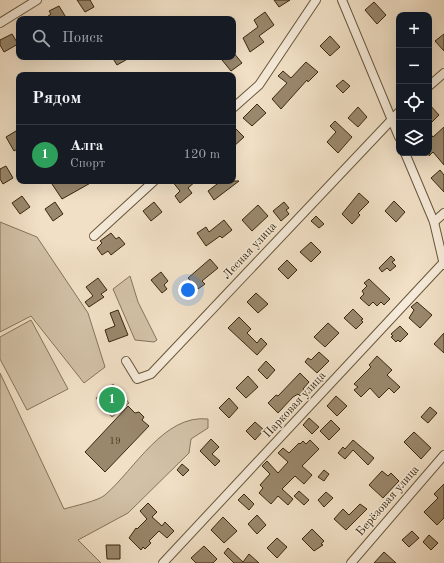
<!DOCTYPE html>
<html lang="ru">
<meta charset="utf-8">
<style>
body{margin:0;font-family:"Old Standard TT",serif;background:#242831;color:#f1f3f6}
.controls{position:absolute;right:12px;top:12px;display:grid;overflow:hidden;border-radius:8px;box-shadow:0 4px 16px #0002}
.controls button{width:36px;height:36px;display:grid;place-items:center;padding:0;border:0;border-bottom:1px solid #363941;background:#171b24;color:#f1f3f6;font:20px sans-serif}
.you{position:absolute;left:188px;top:290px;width:14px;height:14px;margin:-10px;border:3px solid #fff;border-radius:50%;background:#1a73e8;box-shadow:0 0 0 6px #1a73e833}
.badge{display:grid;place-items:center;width:26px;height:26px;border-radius:50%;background:#0b8043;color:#fff;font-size:13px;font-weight:700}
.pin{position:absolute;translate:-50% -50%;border:2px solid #fff;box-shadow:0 1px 4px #0006}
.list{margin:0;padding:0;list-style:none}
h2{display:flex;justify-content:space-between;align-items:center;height:52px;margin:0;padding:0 16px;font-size:17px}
h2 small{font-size:13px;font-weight:400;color:#9ea1a6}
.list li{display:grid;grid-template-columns:26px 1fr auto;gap:12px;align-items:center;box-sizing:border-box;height:60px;padding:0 16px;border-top:1px solid #363941}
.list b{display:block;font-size:15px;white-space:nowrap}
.list p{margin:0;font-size:13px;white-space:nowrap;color:#9ea1a6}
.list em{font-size:13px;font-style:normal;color:#9ea1a6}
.icon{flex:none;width:22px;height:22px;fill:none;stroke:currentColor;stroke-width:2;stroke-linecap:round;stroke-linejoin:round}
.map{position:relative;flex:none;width:444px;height:563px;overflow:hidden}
.search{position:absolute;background:#171b24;box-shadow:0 4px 16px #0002;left:16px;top:16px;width:220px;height:44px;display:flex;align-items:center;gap:10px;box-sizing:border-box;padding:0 14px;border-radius:8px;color:#9ea1a6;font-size:15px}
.panel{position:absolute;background:#171b24;box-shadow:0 4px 16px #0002;left:16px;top:72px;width:220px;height:112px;border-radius:8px}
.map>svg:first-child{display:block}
.green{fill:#d2c1a7;stroke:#86745a}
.building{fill:#9a886d;stroke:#3b280d}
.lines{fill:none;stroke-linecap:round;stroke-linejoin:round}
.minor-casing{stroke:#68563b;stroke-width:10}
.minor{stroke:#f6ebda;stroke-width:8}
.labels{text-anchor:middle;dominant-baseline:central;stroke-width:3;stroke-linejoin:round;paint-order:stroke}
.number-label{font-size:10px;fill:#534025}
.street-label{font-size:12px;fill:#3b280d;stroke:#f6ebda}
</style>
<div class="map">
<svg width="444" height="563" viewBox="0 0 444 563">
<rect width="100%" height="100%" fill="#f1e0c6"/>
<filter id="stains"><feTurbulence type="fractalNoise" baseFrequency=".005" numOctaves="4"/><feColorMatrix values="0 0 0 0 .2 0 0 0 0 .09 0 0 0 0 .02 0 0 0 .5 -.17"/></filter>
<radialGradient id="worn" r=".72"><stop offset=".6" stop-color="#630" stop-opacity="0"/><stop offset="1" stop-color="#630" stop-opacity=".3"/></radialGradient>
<g class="green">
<polygon points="0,222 37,237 88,313 105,367 84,383 31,316 0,332"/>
<polygon points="130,276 138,302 157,340 154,342 135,340 113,289"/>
<polygon points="31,320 68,389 27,410 0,359 0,337"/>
<path d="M0,373L64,509C74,506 98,501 105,495C135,469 164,414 208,419V428L191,439L189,453L128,513L78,540L101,563H0Z"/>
<polygon points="113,384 129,403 112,417 96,398"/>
</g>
<g class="building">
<polygon points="77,0 90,0 94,7 85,12"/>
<polygon points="274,0 290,0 279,7"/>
<polygon points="374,2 386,15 377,24 365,10"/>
<polygon points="59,6 67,19 44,19 51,14 49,11"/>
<polygon points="265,12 274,25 259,36 264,42 250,52 243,38 258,27 254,20"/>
<polygon points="12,34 18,44 4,52 0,45 0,40"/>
<polygon points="444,34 444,51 435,41"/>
<polygon points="330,36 340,47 330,56 320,46"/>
<polygon points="233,52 242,63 231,71 222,60 226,57 233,57"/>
<polygon points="112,57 131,57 117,65"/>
<polygon points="306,62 318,72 308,82 307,80 281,109 272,99 287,83 278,76 283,71 291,78"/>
<polygon points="343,80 350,86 343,93 336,86"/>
<polygon points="257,104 266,113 252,126 243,118"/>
<polygon points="429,104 439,115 429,125"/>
<polygon points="358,107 367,117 358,127 348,118"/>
<polygon points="335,121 352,137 338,153 327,142 336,132 330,126"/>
<polygon points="233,126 244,137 233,147"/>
<polygon points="444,127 444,165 433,152 429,156 429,132 433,137"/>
<polygon points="16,131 19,136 19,148 14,151 6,137"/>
<polygon points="6,166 13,178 3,184 0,179 0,169"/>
<polygon points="440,170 444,175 444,192 431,178"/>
<polygon points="50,181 94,181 62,199"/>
<polygon points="172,181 196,181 188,188 192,193 180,203 175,196 180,191"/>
<polygon points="221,181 239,181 214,200 208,191"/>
<polygon points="359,193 369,202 358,213 360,215 352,224 342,214"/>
<polygon points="22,196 30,207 20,214 12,203"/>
<polygon points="394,201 405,212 396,222 385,211"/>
<polygon points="55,202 63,214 53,221 45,209"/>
<polygon points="154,202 162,212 151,221 143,211"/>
<polygon points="284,202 289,208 286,210 289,214 281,221 273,211"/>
<polygon points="258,205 268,216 252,231 242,220"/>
<polygon points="316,216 324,224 319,228 311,221"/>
<polygon points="224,220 232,230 222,238 220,236 206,246 197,233 206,227 209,232"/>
<polygon points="111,233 116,239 119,237 125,244 111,255 108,251 102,255 97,248 102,243 100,241"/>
<polygon points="311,242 321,252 311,262 300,252"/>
<polygon points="391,256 395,260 392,262 396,266 390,271 387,268 382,272 379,268"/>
<polygon points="210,259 218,268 202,281 205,284 198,289 188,278"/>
<polygon points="287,260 297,270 288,279 278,269"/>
<polygon points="161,272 168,281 164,285 167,289 162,293 151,280"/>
<polygon points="98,278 107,290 101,294 104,297 89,307 85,302 93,296 86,287"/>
<polygon points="369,279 390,299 384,305 381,302 377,306 373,302 369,306 360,298 364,294 362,291 367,286 364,283"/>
<polygon points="256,293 268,304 258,313 247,302"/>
<polygon points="417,302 432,315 420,328 409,318 414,310 411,307"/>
<polygon points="353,309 363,319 361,320 363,322 356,329 344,318"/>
<polygon points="118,310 128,335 109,342 105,330 115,326 110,313"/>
<polygon points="239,317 251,329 247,333 257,343 261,338 267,344 257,355 228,328"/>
<polygon points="328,323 339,333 325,347 314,337"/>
<polygon points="400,326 408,334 400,342 398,340 396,342 391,337 393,336 391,334"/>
<polygon points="444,333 444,353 434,344"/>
<polygon points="319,352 329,361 317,373 305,362 308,358 311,360"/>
<polygon points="377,356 392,370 387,375 400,387 394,393 389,388 379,398 370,388 361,397 354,390 358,387 354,384 371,367 369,365"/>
<polygon points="266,361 275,370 267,379 258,370"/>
<polygon points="300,373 309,382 303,389 305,390 300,396 298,394 293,397 278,413 268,403 276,395 278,396"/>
<polygon points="248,376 258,387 246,398 236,388"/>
<polygon points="336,396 347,406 337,416 327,406"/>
<polygon points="229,398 238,408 229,418 219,408"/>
<polygon points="128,406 135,413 139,412 144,417 142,420 149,426 105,472 85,452"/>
<polygon points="430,407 437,413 428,423 421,417"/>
<polygon points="309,418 319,427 312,434 303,425"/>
<polygon points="331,420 340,429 329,440 320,431"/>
<polygon points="255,422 264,430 255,440 246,431"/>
<polygon points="414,432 431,448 421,459 404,442"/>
<polygon points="211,439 219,447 212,454 220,461 215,466 200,451"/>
<polygon points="310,440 319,449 302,466 312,475 304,484 295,476 282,489 293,499 288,505 278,496 271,504 259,493 263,488 260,485 270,474 262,466 267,461 278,473 288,462 278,453 283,448 289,453 299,443 300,444 303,441 306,444"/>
<polygon points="353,440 374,458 368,465 353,450 345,459 338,453 343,447 345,449"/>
<polygon points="182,464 189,470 183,476 177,470"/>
<polygon points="324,470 329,474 324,481 318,477"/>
<polygon points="382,471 388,476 391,473 399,481 383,498 369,485"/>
<polygon points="444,484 444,518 437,525 424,512 438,498 434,494"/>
<polygon points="299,491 309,500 304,505 294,496"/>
<polygon points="326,492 333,498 324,507 318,500"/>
<polygon points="244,494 254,504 249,510 238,500"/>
<polygon points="148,503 157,512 152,517 162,526 165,522 174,531 167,538 159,531 149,541 151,543 145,549 143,547 141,550 129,538 136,528 137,529 147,519 140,511"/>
<polygon points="360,504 367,509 346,530 334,519 343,509 349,515"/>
<polygon points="257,515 266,525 257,534 248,524"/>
<polygon points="223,517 237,531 224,543 211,530"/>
<polygon points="312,529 324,541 321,544 323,545 314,551 302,539"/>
<polygon points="412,531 419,538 409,547 402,540"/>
<polygon points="429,535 438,543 431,550 423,542"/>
<polygon points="277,538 287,547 277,558 267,548"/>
<polygon points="106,545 120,545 120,559 107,559"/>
<polygon points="204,546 217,559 213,563 196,563 191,558"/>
<polygon points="228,548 243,562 249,554 259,563 234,563 224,553"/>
<polygon points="384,552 396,563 374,563"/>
</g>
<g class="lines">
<g class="minor-casing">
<g id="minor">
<polyline points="342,0 399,137"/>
<polyline points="0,23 37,0"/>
<polyline points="429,86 444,73"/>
<polyline points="233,108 259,85 316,0"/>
<polyline points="405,153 434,222 444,265"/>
<polyline points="434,222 444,213"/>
<polyline points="94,236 154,181"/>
<polyline points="126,361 137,379 151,374 399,112"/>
<polyline points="163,563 443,263"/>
<polyline points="351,563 444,455"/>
</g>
</g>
<use href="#minor" class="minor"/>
</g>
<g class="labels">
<g class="number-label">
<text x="115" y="441">19</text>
</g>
<g class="street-label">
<text transform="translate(250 251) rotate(-47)">Лесная улица</text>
<text transform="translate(295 405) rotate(-47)">Парковая улица</text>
<text transform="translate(388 501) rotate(-49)">Берёзовая улица</text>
</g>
</g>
<rect width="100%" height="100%" filter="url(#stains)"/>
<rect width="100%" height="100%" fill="url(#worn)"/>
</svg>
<div class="controls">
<button>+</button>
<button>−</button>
<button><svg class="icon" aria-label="locate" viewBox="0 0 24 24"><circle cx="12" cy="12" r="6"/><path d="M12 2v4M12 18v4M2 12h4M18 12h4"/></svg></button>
<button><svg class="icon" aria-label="layers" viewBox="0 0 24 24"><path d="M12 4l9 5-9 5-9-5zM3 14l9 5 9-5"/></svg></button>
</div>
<div class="you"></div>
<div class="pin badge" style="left:112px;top:400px;background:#2e9e5b">1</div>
<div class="search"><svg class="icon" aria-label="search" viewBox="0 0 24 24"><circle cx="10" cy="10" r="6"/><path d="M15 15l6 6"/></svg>Поиск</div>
<section class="panel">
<h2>Рядом<small></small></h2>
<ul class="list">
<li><span class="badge" style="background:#2e9e5b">1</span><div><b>Алга</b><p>Спорт</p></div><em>120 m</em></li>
</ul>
</section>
</div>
